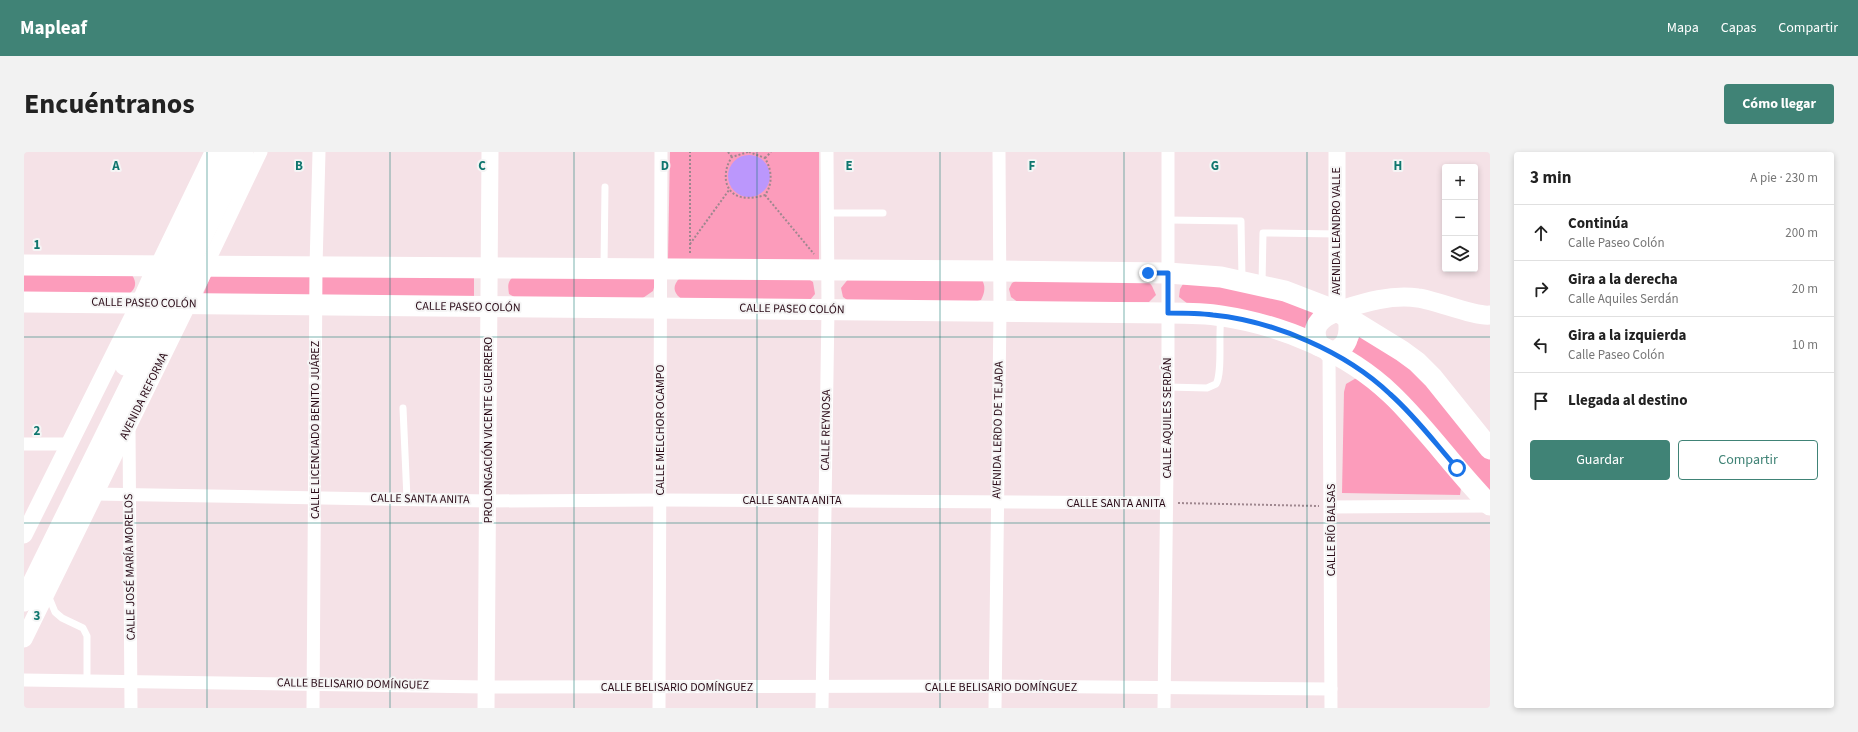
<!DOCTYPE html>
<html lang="es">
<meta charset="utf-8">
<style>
body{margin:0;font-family:"Source Sans 3",sans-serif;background:#f2f2f2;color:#222}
.controls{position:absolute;right:12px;top:12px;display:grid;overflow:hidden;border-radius:4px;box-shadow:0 2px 6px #0003}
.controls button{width:36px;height:36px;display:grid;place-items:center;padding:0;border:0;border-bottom:1px solid #e0e0e0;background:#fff;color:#222;font:20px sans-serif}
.stop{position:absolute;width:12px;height:12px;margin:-9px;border:3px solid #1a73e8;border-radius:50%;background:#fff}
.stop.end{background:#1a73e8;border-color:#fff;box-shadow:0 1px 4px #0008}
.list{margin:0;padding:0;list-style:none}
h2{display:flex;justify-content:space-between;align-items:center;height:52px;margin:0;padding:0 16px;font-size:17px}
h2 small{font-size:13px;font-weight:400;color:#767676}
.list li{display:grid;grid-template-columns:26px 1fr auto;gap:12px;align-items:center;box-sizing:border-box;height:56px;padding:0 16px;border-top:1px solid #e0e0e0}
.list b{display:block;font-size:15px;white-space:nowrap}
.list p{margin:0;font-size:13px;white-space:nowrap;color:#767676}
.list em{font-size:13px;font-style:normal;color:#767676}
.actions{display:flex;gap:8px;padding:12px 16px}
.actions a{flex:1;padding:9px 0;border:1px solid #408376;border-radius:4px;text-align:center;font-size:14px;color:#408376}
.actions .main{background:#408376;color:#fff}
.icon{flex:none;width:22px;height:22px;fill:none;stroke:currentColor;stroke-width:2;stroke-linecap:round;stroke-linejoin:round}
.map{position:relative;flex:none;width:1466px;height:556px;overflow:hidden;border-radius:4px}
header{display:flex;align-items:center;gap:24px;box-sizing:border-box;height:56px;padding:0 20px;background:#408376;color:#fff}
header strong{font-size:19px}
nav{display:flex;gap:22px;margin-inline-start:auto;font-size:14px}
.intro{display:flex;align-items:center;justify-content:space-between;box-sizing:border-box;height:96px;padding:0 24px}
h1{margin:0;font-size:28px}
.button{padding:10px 18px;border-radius:4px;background:#408376;color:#fff;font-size:14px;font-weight:700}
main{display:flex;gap:24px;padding:0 24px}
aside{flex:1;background:#fff;border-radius:4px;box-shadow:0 2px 6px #0003}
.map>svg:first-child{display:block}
.green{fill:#fc9cbb}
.water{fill:#bb97fc}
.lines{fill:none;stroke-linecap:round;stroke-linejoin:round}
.path{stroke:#9f878f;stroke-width:2;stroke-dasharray:2 2;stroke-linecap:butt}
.service{stroke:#fff;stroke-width:7}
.minor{stroke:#fff;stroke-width:13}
.tertiary{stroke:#fff;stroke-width:17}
.secondary{stroke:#fff;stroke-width:19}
.primary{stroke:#fff;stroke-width:21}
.route{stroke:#1a73e8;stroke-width:5}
.grid{fill:none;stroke:#0f766e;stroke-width:1;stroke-opacity:0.55}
.labels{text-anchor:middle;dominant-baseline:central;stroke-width:4;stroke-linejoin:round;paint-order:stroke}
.street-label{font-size:12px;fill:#290a16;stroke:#f5f5f5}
.grid-label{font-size:13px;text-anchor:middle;font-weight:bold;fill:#0f766e;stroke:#f5f5f5;stroke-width:4;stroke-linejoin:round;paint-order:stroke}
</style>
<header>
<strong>Mapleaf</strong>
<nav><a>Mapa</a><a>Capas</a><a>Compartir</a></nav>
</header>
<div class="intro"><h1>Encuéntranos</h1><a class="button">Cómo llegar</a></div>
<main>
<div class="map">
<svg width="1466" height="556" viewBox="0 0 1466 556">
<rect width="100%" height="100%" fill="#f5e2e7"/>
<g class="green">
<polygon points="646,0 795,0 795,110 644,107"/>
<path d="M0,119L108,123C113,131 112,136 105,142L0,143Z"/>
<polygon points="188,121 450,125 450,150 176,150"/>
<path d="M489,125L630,127L631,132L629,139L616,148L492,146L485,142C484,135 483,130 489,125Z"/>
<path d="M656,126H783L789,130L791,142L786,148L661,149C651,144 646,135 656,126Z"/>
<path d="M825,126H957C962,134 961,140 957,148L950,150H826L819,145L817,136Z"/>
<polygon points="995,127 1124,129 1128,134 1132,143 1125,150 995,151 987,145 985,137 988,131"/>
<polygon points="1159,132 1216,134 1298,161 1286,179 1164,152 1155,145 1156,137"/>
<polygon points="1340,177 1364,190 1466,296 1466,353 1326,202"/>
<polygon points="1334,225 1368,257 1437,336 1436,343 1318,341 1320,240 1322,232"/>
</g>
<circle class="water" cx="725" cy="24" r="21"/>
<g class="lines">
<g class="path">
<polyline points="704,0 708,5"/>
<path d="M724,0L708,5C703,12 701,20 702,29C706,48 725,48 741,43C749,32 748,18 741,6L725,0"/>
<polyline points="741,6 747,0"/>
<polyline points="741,43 790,102"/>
<polyline points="666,92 705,38"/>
<polyline points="666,101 666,0"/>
<polyline points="1154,351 1295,354"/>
</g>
<g class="service">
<polyline points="804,61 859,61"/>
<polyline points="1144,68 1217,69 1218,127"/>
<polyline points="580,115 581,35"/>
<polyline points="1238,132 1239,81 1314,82"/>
<path d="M1144,235L1183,236L1192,232C1199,220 1194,182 1197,166"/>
<polyline points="379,256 383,347"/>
<polyline points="24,443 31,460 38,466 59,476 63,484 63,529"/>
</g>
<g class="minor">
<polyline points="132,114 187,0"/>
<polyline points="182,115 237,0"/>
<polyline points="1305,200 1307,556"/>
<polyline points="105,276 107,556"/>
<polyline points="0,292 45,292"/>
<polyline points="71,342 464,349 637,348 1142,351"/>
<polyline points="1307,355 1466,354"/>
<polyline points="0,528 461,535 971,534 1307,537"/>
<polyline points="289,556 292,115 295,0"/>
<polyline points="635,556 637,0"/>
<polyline points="798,556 804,157 803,0"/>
<polyline points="971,556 976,159 975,0"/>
<polyline points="1140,556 1144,235 1144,0"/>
</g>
<g class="tertiary">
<polyline points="1313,0 1313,159"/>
<polyline points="0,383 116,150 132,114"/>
<polyline points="0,487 182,115"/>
<polyline points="462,556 466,0"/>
</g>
<g class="secondary">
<polyline points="148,114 203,0"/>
<polyline points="165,114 220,0"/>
<path d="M1313,159C1339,151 1366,142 1394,146C1411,148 1452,165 1466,163"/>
</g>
<g class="primary">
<polyline points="0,113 976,119 1144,121 1197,125 1261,139 1313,159 1378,199 1393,210 1409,226 1466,297"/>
<path d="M0,150L1144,161C1162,161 1180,161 1198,164C1258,173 1323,200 1367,242C1403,276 1431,318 1466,353"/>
<path d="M1295,194C1285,176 1296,165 1313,159"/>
<path d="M1305,200C1324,199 1327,181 1324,166"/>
<polyline points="101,213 148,114"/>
<polyline points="0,449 165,114"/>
</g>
</g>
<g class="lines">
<path class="route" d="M1124,121H1144V161C1159,161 1174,161 1189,163C1250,169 1322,200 1366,242C1391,264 1411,291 1433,316"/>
</g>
<path class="grid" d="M183,0V556M366,0V556M550,0V556M733,0V556M916,0V556M1100,0V556M1283,0V556M0,185H1466M0,371H1466"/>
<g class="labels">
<g class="street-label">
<text transform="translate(1312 79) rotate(-90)">AVENIDA LEANDRO VALLE</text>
<text transform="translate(120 151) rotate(1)">CALLE PASEO COLÓN</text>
<text transform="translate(444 155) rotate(1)">CALLE PASEO COLÓN</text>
<text transform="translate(768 157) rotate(1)">CALLE PASEO COLÓN</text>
<text transform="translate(120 244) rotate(-64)">AVENIDA REFORMA</text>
<text transform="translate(1143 266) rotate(-90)">CALLE AQUILES SERDÁN</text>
<text transform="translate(291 278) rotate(-90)">CALLE LICENCIADO BENITO JUÁREZ</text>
<text transform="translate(464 278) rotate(-90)">PROLONGACIÓN VICENTE GUERRERO</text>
<text transform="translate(636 278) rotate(-90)">CALLE MELCHOR OCAMPO</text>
<text transform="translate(802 278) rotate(-89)">CALLE REYNOSA</text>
<text transform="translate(974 278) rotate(-89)">AVENIDA LERDO DE TEJADA</text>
<text transform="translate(396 347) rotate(1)">CALLE SANTA ANITA</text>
<text x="768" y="348">CALLE SANTA ANITA</text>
<text x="1092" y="351">CALLE SANTA ANITA</text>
<text transform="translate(1307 378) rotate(-90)">CALLE RÍO BALSAS</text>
<text transform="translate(106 415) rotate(-91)">CALLE JOSÉ MARÍA MORELOS</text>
<text transform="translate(329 532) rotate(1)">CALLE BELISARIO DOMÍNGUEZ</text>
<text x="653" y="535">CALLE BELISARIO DOMÍNGUEZ</text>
<text x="977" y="535">CALLE BELISARIO DOMÍNGUEZ</text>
</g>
</g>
<g class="grid-label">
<text x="92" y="18">A</text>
<text x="275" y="18">B</text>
<text x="458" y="18">C</text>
<text x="641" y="18">D</text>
<text x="825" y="18">E</text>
<text x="1008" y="18">F</text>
<text x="1191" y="18">G</text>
<text x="1374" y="18">H</text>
<text x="13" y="97">1</text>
<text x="13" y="283">2</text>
<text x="13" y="468">3</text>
</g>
</svg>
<div class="controls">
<button>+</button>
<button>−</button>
<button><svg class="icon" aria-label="layers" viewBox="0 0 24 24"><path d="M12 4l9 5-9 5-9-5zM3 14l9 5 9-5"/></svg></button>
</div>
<div class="stop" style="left:1433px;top:316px"></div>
<div class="stop end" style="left:1124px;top:121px"></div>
</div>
<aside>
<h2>3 min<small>A pie · 230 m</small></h2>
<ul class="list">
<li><svg class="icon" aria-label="ahead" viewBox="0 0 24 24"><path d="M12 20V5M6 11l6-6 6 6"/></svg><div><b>Continúa</b><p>Calle Paseo Colón</p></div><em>200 m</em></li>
<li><svg class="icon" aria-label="right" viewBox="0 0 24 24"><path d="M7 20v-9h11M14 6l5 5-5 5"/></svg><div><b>Gira a la derecha</b><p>Calle Aquiles Serdán</p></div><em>20 m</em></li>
<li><svg class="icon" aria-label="left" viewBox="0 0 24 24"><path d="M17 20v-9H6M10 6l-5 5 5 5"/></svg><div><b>Gira a la izquierda</b><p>Calle Paseo Colón</p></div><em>10 m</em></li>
<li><svg class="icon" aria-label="arrive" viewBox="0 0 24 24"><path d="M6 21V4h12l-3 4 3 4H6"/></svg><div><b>Llegada al destino</b></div></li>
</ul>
<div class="actions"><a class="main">Guardar</a><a>Compartir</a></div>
</aside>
</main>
